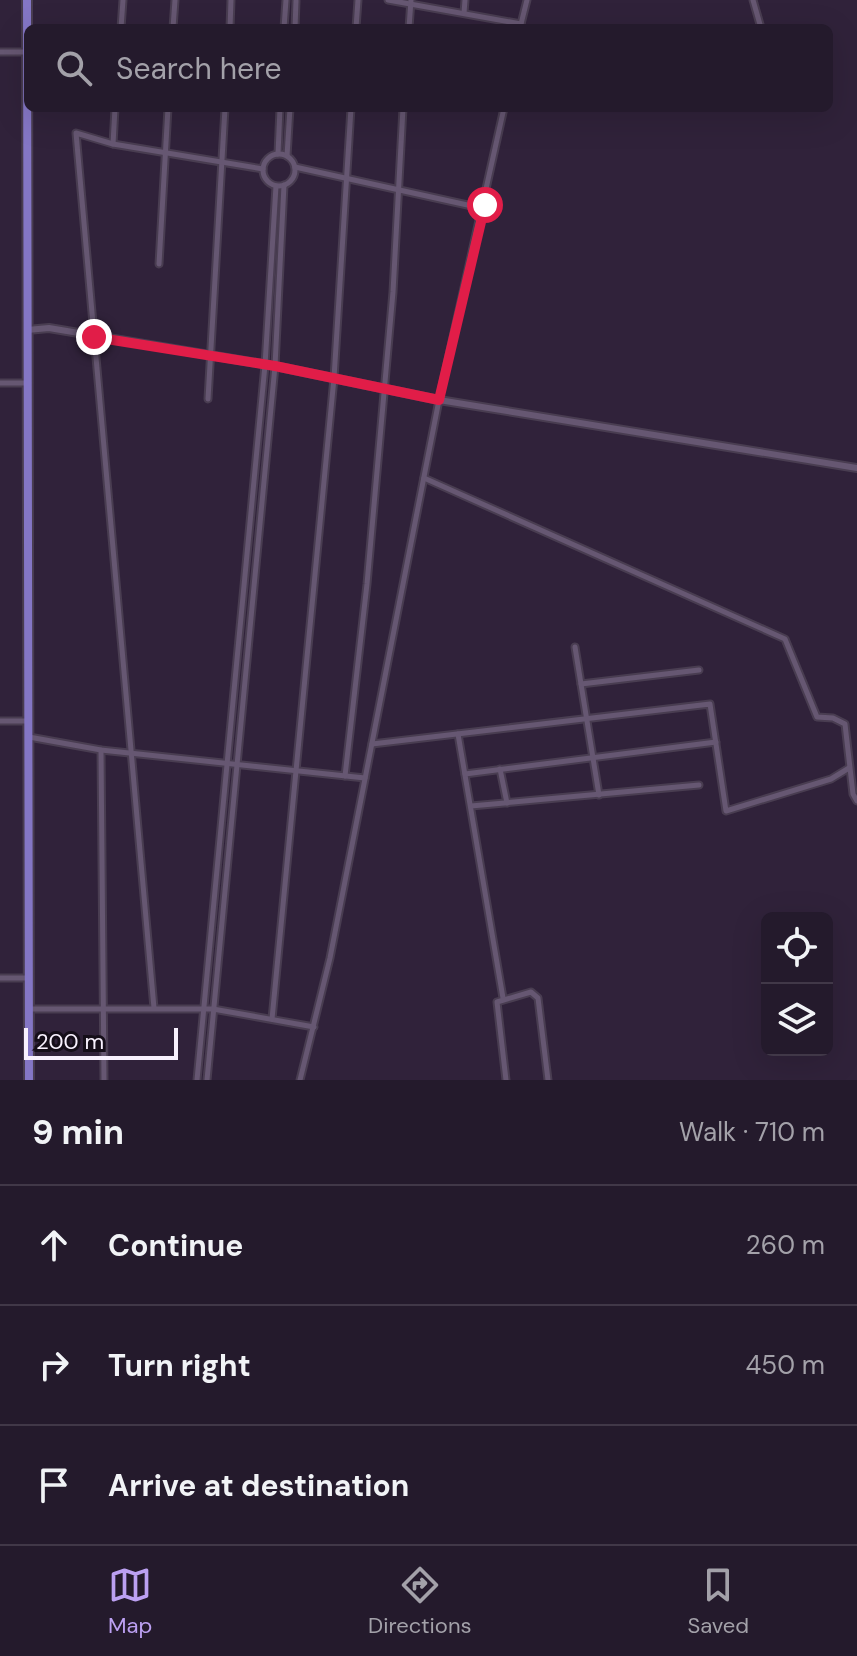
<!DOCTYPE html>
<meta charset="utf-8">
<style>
body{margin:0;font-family:"DM Sans",sans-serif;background:#2c2334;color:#f1f3f6}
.controls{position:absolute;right:24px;bottom:24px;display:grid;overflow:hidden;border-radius:12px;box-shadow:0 8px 32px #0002}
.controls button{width:72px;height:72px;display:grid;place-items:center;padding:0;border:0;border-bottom:2px solid #413848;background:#241a2c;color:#f1f3f6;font:40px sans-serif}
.scale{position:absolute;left:24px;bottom:20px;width:154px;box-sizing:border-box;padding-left:8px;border:4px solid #f8f1fe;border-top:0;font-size:22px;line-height:28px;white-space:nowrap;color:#f8f1fe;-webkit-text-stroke:6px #150e19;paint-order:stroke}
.stop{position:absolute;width:24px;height:24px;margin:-18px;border:6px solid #e11d48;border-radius:50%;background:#fff}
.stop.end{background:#e11d48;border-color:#fff;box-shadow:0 2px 8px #0008}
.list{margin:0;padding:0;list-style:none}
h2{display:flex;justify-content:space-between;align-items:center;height:104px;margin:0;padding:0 32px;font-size:34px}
h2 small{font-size:26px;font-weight:400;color:#a3a1a9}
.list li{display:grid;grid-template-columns:52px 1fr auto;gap:24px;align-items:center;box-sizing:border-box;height:120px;padding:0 32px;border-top:2px solid #413848}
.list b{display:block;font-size:30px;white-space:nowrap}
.list em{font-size:26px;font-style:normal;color:#a3a1a9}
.icon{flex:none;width:44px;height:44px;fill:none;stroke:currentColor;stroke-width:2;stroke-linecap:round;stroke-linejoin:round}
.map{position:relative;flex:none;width:857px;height:1080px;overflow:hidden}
.search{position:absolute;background:#241a2c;box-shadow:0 8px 32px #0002;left:24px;right:24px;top:24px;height:88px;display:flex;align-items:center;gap:20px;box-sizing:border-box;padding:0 28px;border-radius:12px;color:#a3a1a9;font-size:30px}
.sheet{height:464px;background:#241a2c}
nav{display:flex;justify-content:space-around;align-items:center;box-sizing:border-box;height:112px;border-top:2px solid #413848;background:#241a2c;font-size:22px;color:#a3a1a9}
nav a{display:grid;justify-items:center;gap:4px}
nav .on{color:#bca0f2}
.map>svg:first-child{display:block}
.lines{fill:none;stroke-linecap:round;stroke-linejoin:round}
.minor-casing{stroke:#493d51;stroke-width:9}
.tertiary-casing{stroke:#493d51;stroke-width:10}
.trunk-casing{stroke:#493d51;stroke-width:12}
.minor{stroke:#665772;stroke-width:5}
.tertiary{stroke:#665772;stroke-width:6}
.trunk{stroke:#8476c5;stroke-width:8}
.route{stroke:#e11d48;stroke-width:10}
</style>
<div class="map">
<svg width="857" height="1080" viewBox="0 0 857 1080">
<rect width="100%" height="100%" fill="#30223a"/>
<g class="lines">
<g class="minor-casing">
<g id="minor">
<polyline points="388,0 521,24"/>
<polyline points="753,0 761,28"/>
<polyline points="464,13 465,0"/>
<polyline points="121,28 123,0"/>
<polyline points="173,28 175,0"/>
<polyline points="230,28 231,0"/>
<polyline points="284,28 286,0"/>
<polyline points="295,28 296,1"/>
<polyline points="356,28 358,0"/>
<polyline points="409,28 411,0"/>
<polyline points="520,28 527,0"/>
<polyline points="0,52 27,52"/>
<polyline points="113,144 115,108"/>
<polyline points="278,154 280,108"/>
<circle cx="279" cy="170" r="16"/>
<polyline points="287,156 290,108"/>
<polyline points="295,167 472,206"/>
<polyline points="159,264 168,108"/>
<polyline points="0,383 27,383"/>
<polyline points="208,399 225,108"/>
<polyline points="424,478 785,639 817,717 833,718 845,724 853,794 857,801"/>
<polyline points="575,647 599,795"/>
<polyline points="581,684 699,670"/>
<polyline points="0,721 28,721"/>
<polyline points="458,734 503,998"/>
<polyline points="29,737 101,750 365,778"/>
<polyline points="372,744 710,704 726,811 831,779 849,768"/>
<polyline points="101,750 104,1080"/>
<polyline points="500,769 507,803"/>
<polyline points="465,774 716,742"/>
<polyline points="345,776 367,584 393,292 403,108"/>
<polyline points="471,806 699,785"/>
<polyline points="0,978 29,978"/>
<polyline points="154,1008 76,133 113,144 263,169"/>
<polyline points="30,1009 213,1009 314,1027"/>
<polyline points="272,1019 334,378 351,108"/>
<polyline points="197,1080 265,365 276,186"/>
<polyline points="207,1080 275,366 284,185"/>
<polyline points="300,1080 330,958 439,400 504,108"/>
<polyline points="506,1080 497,1002 531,992 538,998 548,1080"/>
</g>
</g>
<g class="tertiary-casing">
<polyline id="tertiary" points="27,330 49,328 275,366 439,400 857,468"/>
</g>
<g class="trunk-casing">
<polyline id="trunk" points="27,0 29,1080"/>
</g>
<use href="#minor" class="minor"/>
<use href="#tertiary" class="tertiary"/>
<use href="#trunk" class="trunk"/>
</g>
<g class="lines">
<polyline class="route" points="94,337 275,366 439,400 485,205"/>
</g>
</svg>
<div class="controls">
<button><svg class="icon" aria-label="locate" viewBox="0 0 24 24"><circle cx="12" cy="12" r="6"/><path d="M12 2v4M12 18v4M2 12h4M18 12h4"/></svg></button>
<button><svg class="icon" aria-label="layers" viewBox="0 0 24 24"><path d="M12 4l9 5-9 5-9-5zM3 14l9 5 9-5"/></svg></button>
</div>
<div class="scale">200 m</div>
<div class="stop" style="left:485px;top:205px"></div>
<div class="stop end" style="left:94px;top:337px"></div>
<div class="search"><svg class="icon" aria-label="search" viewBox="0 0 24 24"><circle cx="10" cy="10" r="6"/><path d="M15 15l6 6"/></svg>Search here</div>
</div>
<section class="sheet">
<h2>9 min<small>Walk · 710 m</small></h2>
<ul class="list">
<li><svg class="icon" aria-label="ahead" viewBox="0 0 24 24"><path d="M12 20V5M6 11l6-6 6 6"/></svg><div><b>Continue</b></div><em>260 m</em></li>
<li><svg class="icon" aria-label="right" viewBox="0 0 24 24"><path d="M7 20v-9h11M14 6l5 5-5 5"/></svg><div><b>Turn right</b></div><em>450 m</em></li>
<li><svg class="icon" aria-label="arrive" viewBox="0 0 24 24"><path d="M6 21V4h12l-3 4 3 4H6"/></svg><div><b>Arrive at destination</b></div></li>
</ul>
</section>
<nav>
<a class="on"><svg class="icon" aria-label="map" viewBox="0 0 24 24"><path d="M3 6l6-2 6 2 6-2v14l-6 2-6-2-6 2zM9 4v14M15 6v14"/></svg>Map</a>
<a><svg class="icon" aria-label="directions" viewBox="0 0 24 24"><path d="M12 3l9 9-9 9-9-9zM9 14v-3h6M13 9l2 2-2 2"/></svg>Directions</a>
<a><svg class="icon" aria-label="saved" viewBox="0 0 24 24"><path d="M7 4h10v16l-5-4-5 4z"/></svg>Saved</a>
</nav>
